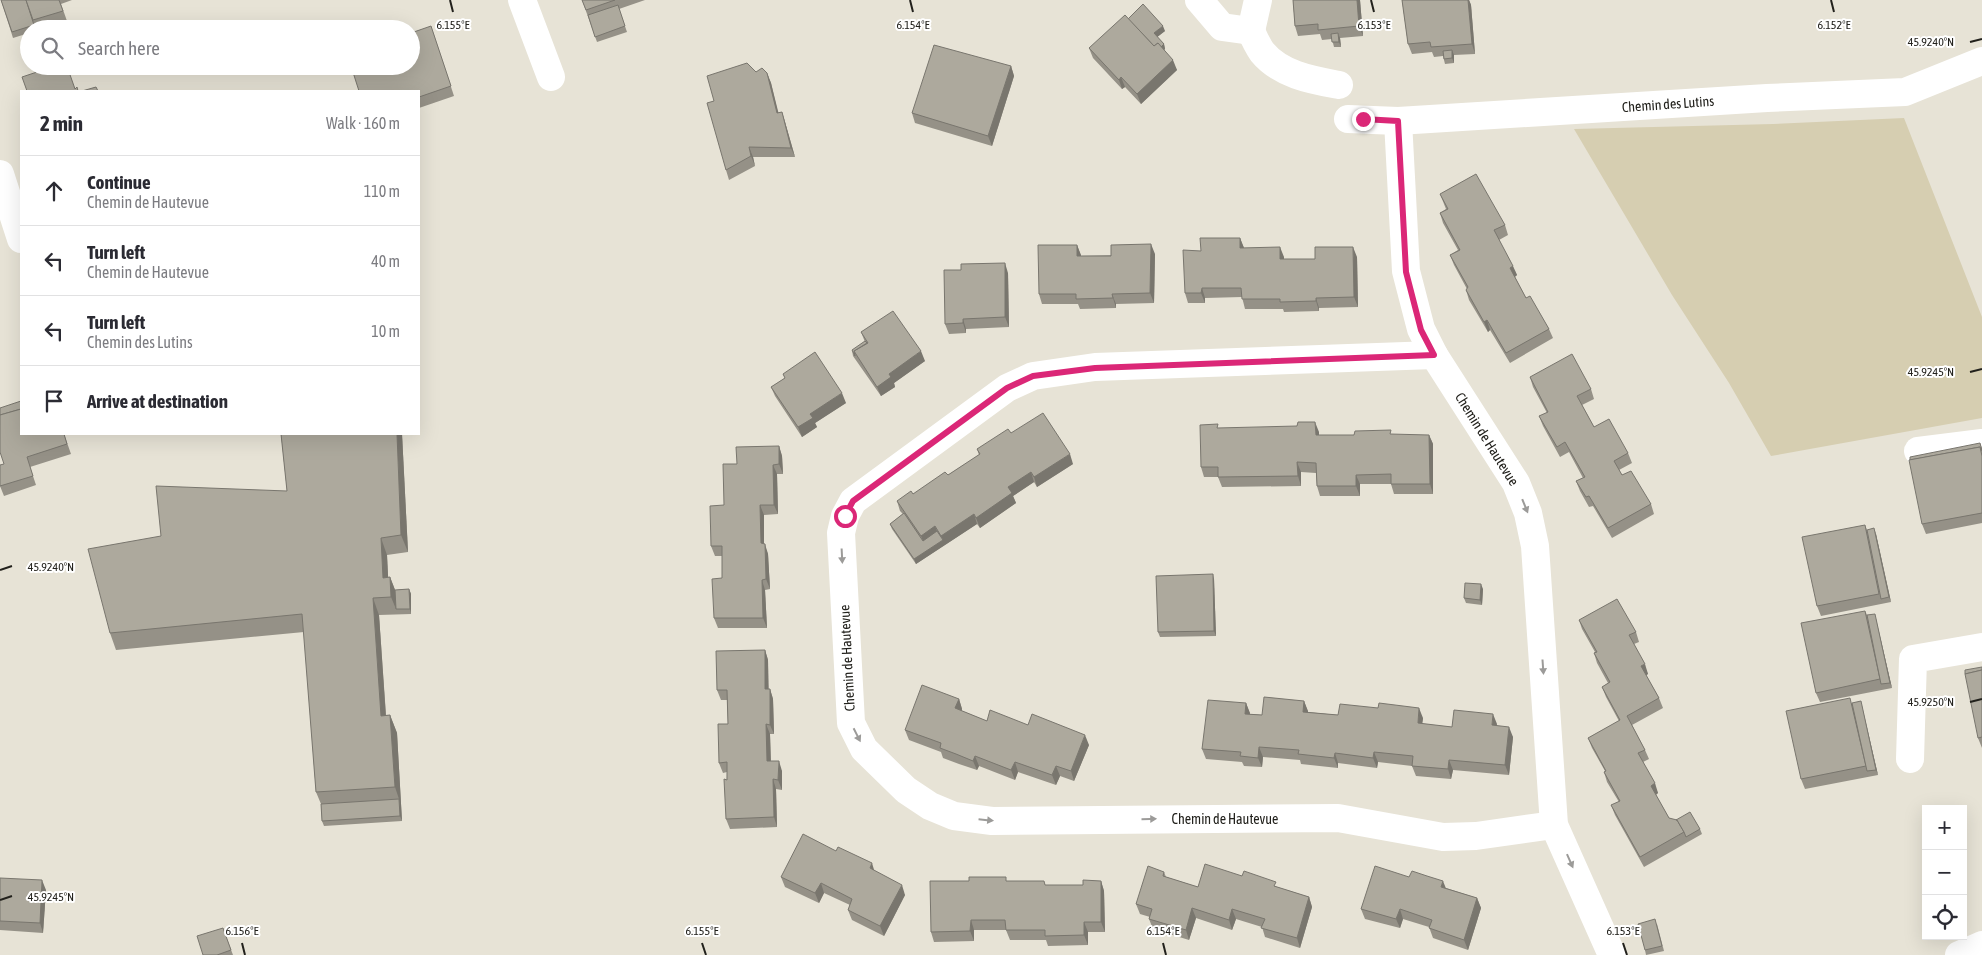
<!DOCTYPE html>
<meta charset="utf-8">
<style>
body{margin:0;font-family:"Asap Condensed",sans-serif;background:#f7f7f7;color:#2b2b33}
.controls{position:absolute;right:15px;bottom:15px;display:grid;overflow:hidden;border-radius:0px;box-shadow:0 5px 20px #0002}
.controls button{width:45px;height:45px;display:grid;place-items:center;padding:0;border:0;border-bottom:1px solid #e1e1e2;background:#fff;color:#2b2b33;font:25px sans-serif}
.stop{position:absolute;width:15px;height:15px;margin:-11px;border:4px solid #db2777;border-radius:50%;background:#fff}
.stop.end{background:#db2777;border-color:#fff;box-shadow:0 1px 5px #0008}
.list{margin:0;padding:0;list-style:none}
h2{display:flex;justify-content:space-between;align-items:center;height:65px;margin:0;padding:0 20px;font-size:21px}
h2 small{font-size:16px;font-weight:400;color:#7c7c81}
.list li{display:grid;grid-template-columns:32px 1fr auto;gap:15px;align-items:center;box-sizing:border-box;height:70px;padding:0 20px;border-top:1px solid #e1e1e2}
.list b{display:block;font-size:19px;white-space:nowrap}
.list p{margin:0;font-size:16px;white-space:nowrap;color:#7c7c81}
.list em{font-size:16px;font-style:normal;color:#7c7c81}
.icon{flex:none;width:28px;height:28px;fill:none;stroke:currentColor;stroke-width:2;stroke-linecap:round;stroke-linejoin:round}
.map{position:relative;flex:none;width:1982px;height:955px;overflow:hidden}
.search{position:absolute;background:#fff;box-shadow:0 5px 20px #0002;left:20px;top:20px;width:400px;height:55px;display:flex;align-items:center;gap:12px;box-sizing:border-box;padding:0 18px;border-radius:28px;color:#7c7c81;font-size:19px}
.panel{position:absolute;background:#fff;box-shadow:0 5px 20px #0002;left:20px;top:90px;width:400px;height:345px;border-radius:0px}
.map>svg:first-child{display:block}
.green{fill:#d6ceb1}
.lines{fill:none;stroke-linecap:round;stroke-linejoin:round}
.minor{stroke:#fff;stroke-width:28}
.wall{fill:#959187}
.shaded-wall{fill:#79766e}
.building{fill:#ada99d;stroke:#79766e}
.oneway{fill:#9c9b99}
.route{stroke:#db2777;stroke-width:6}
.ticks{fill:none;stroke:#22211c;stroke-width:2}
.labels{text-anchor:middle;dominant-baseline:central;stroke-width:4;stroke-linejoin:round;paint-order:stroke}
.street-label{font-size:14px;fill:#22211c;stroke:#fff}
.ticks-label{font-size:12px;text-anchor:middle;fill:#22211c;stroke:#fff;stroke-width:4;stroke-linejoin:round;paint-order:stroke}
</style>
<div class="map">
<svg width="1982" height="955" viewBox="0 0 1982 955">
<rect width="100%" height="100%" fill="#e7e3d6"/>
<polygon class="green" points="1904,118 1982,317 1982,418 1771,456 1729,383 1672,295 1574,129 1773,124"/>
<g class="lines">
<g class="minor">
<polyline points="522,0 551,77"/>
<polyline points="1199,0 1222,27 1251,31 1258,0"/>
<path d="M1251,31C1254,38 1258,46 1262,52C1281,75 1312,80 1339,85"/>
<polyline points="1348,119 1398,121 1767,98 1905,92 1982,61"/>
<polyline points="1398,121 1406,271 1421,329 1434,355 1516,483 1528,513 1535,546 1554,825 1612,955"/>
<polyline points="0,174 21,239"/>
<polyline points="1434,355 1095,367 1033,376 1007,388 853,501 845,516 841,533 851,723 864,749 906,790 930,806 954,816 992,821 1338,818 1443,837 1476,836 1554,825"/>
<polyline points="1918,451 1982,443"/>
<polyline points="1910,759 1913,659 1982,647"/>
<polyline points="1959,955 1982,945"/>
</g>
</g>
<g class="wall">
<polygon points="1,0 72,0 61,4 67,21 41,29 29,29 29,33 13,38"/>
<polygon points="582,0 645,0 619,9 627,32 597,42"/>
<polygon points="1293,0 1360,0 1363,36 1340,38 1341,47 1334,47 1332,39 1322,40 1320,34 1298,36 1295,26"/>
<polygon points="1402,0 1469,0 1471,5 1475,54 1454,55 1454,63 1445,64 1443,56 1434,57 1432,52 1412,54 1408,44"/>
<polygon points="1128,19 1165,31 1157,37 1164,44 1165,49 1164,50 1177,70 1141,104 1125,87 1122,89 1093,58 1089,48"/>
<polygon points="431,26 454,96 419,108 419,91"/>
<polygon points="1011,66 1014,76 992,146 915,123 912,113"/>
<polygon points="756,72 767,73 771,83 778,113 782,112 785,122 795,157 753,157 755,166 729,180 726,170 714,101"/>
<polygon points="1440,194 1505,225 1508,235 1499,240 1517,275 1515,277 1526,298 1549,329 1553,338 1510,363 1490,330 1488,332 1469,300 1466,290 1467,289 1454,265 1450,255 1458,250 1443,223 1440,213 1446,209"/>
<polygon points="1240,238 1244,248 1284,257 1284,259 1315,259 1357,257 1358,307 1319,308 1319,311 1284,312 1283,309 1245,309 1242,297 1205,298 1205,303 1188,303 1185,293 1201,251"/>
<polygon points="1077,245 1081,256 1155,254 1154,303 1116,304 1116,308 1080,309 1078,304 1042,304 1039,294"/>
<polygon points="1008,273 1009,327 966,329 966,333 949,334 945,324"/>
<polygon points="861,332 925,361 894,383 895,387 881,396 853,356 852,350 865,342"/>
<polygon points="783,374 846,403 815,423 817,427 802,437 775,396 771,387 785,378"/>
<polygon points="1530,377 1591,389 1594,399 1582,405 1594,427 1628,453 1632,463 1619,470 1622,475 1651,504 1654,514 1612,538 1593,506 1589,507 1580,491 1576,481 1583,478 1569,452 1560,457 1543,426 1539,416 1547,413 1533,387"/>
<polygon points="1219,428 1319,432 1319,435 1429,435 1433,444 1433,494 1394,494 1391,484 1360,484 1360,496 1320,496 1317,486 1316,473 1301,472 1301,486 1222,487 1218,477 1204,477 1201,467"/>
<polygon points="1011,433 1073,464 1037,487 1034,482 1013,496 1016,503 980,528 977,524 916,564 892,529 890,524 903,514 900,511 897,501 913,494 948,475 979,455 977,449"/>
<polygon points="64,434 71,454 30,467 36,485 4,496 0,486 4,464"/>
<polygon points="281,434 402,434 408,552 387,555 388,577 390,577 395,590 409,589 411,594 411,614 379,615 386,715 390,715 397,733 402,821 324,826 322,821 321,804 316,792 304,632 116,650 110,633 161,536 287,491"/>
<polygon points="1980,443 1982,448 1982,523 1926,534 1922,524"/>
<polygon points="779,446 782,456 783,474 777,474 778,514 764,515 764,544 768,554 770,589 765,590 767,628 718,628 714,618 722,578 722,556 715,556 711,546 737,464"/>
<polygon points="1865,525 1867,530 1876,534 1891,602 1821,616 1817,606"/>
<polygon points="1214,579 1216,636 1160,637 1158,632"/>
<polygon points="1483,589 1482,605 1466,603 1464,598"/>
<polygon points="1865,611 1867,615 1876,619 1892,688 1820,702 1816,693"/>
<polygon points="1579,620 1636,632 1639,642 1634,644 1648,674 1646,675 1659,698 1663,708 1632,725 1645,750 1649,759 1643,762 1658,793 1656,795 1669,818 1700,829 1702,834 1644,867 1615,815 1611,805 1619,802 1607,782 1604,772 1605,771 1592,748 1588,738 1619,721 1606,697 1602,687 1608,683 1597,663 1594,653 1595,652 1582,629"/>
<polygon points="765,650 768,660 768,689 770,689 773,699 774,734 770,734 771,761 782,771 782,790 776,789 777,827 730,829 726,819 727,772 723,773 719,763 728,724 727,700 721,700 717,690"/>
<polygon points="1982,667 1982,748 1978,738"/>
<polygon points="959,699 962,709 962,711 987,721 1028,725 1089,745 1074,781 1060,776 1056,785 1018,772 1015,780 979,766 977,770 959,764 943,758 941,752 909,740 905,730"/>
<polygon points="1304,701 1308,712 1338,715 1423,718 1422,724 1452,727 1497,724 1496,725 1513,737 1509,775 1453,770 1451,779 1416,776 1412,766 1378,762 1377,768 1338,763 1338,768 1301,764 1300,760 1263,757 1262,767 1244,766 1242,762 1206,759 1202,749 1246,703 1250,714 1262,715"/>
<polygon points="1852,703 1862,706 1878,775 1805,789 1801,779"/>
<polygon points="874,870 905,895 884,936 852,920 848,910 850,905 824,893 819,903 785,887 781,877"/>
<polygon points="1164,872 1166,877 1198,887 1242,876 1309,897 1312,907 1300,948 1265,937 1262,927 1236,919 1232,930 1196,918 1189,940 1153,929 1149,919 1150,917 1140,914 1136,904"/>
<polygon points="0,878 46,890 43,933 0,930"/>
<polygon points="969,881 1007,881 1046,885 1083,885 1101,881 1104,891 1105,932 1088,932 1088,945 1048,946 1046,940 1010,940 1006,930 974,930 974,941 934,942 931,932"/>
<polygon points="1446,888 1477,898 1481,908 1468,950 1433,938 1429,927 1403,919 1400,928 1365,919 1361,909"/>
<polygon points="1657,924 1664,951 1646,955 1645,950"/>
<polygon points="223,928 233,955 203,955"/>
</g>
<g class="shaded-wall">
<polygon points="1357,0 1360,0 1363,36 1359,26"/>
<polygon points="1468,0 1469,0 1471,5 1475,54 1472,44"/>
<polygon points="1163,26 1165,31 1156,38 1154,33"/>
<polygon points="1338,33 1340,38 1341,47 1339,42"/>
<polygon points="1164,44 1165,49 1158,56 1156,51"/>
<polygon points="1452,50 1454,55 1454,63 1452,58"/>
<polygon points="1173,60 1177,70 1141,104 1137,94"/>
<polygon points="1011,66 1014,76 992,146 988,136"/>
<polygon points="767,73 771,83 781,123 777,113"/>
<polygon points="1121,77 1125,87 1122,89 1119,80"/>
<polygon points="782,112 785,122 795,157 791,148"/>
<polygon points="749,147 753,157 755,166 751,156"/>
<polygon points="1240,238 1244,248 1240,248"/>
<polygon points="1151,244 1155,254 1154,303 1150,293"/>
<polygon points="1077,245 1081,255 1080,266 1077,256"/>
<polygon points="1280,247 1284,257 1284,269 1280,259"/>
<polygon points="1353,247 1357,257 1358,307 1354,297"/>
<polygon points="1005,263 1008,273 1009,327 1005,317"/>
<polygon points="1513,266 1517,275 1513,278 1510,268"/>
<polygon points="1202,288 1205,298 1205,303 1201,293"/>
<polygon points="1112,294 1116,304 1116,308 1113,298"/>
<polygon points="1316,298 1319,308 1319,311 1316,301"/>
<polygon points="963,319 966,329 966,333 963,323"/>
<polygon points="1487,320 1490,330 1488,332 1484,322"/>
<polygon points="921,351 925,361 894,383 895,387 881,396 877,387 889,374"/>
<polygon points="842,393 846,403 815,423 817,427 802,437 798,427 810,414"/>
<polygon points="1315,422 1319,432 1319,445 1316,435"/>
<polygon points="397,434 402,434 408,552 401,535"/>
<polygon points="1429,435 1433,444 1433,494 1430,484"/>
<polygon points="779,446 782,456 783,474 779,464"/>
<polygon points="1070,454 1073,464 1037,487 1034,477"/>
<polygon points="1297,462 1301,472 1301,486 1298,476"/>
<polygon points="773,465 777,474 778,514 774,505"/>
<polygon points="1031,472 1034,482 1013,496 1016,503 980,528 976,518 1008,487"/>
<polygon points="1356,475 1360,484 1360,496 1356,486"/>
<polygon points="760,505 764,515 764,553 761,543"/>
<polygon points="974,514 977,524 916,564 914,559 943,540 941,536"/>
<polygon points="935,526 939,536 925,546 921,536"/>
<polygon points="1874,528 1876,534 1891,602 1889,597"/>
<polygon points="381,538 387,555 389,595 383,578"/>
<polygon points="765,544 768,554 770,589 766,579"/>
<polygon points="1213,574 1214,579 1216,636 1214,631"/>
<polygon points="390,577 397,595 396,609 391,597"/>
<polygon points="762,580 765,590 767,628 763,618"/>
<polygon points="1481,584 1483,589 1482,605 1480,600"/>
<polygon points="409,589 411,594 411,614 410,609"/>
<polygon points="373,598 379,615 387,733 381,716"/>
<polygon points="1875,614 1876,619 1892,688 1890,683"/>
<polygon points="765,650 768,660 769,699 765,689"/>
<polygon points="1645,664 1648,674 1645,676 1641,666"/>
<polygon points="770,689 773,699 774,734 770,725"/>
<polygon points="959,699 962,709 959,718 955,708"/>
<polygon points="1304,701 1308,711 1307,722 1303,712"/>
<polygon points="1861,701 1862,706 1878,775 1876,770"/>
<polygon points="1246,703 1250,713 1248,724 1245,714"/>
<polygon points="1419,708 1423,718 1421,733 1418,723"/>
<polygon points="1493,714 1497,724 1495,735 1492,725"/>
<polygon points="390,715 397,733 402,821 400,816 399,799 395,787"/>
<polygon points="766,724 770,734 771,771 767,761"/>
<polygon points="1509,727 1513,737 1509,775 1505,765"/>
<polygon points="1085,735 1089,745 1074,781 1071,771"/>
<polygon points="1259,747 1263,757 1262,767 1258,758"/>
<polygon points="1374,752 1378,762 1377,768 1373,758"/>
<polygon points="1335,753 1338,763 1338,768 1334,758"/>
<polygon points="975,756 979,766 977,770 973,761"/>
<polygon points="1449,760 1453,770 1451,779 1448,769"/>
<polygon points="779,761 782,771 782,790 778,780"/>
<polygon points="1015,762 1018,772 1015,780 1011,770"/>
<polygon points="1056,766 1060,776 1056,785 1052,775"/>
<polygon points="773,779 776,789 777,827 774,817"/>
<polygon points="1655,783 1658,793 1655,795 1651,786"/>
<polygon points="872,863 875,873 870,868"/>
<polygon points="42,880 46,890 43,933 40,923"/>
<polygon points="1101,881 1104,891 1105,932 1101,922"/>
<polygon points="1443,881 1447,891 1441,887"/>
<polygon points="821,883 824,893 819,903 815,893"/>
<polygon points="902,885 905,895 884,936 880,926"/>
<polygon points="1309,897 1312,907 1300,948 1297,938"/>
<polygon points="1477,898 1481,908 1468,950 1464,940"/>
<polygon points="1192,908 1196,918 1189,940 1186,930"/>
<polygon points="1232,909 1236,919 1232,930 1229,920"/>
<polygon points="1400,909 1403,919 1400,928 1396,919"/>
<polygon points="971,920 974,930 974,941 970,931"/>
<polygon points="1084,922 1088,932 1088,945 1084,935"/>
</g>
<g class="building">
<polygon points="1,0 26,0 34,25 12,32"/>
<polygon points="26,0 59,0 63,11 33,20"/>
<polygon points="582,0 615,0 586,10"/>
<polygon points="1293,0 1357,0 1359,26 1318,30 1318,24 1295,26"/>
<polygon points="1402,0 1468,0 1472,44 1431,47 1430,42 1408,44"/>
<polygon points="1143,4 1163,26 1154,33 1164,44 1161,47 1158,43 1154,46 1128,19"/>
<polygon points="618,5 625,26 595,37 588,15"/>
<polygon points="1125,15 1154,46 1158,43 1173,60 1137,94 1121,77 1119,80 1089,48"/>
<polygon points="431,26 451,86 419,97 419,91 359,91 351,66 411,66 411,33"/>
<polygon points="1338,33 1339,42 1332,42 1331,34"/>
<polygon points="934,45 1011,66 988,136 912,113"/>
<polygon points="1452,50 1452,58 1444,59 1443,51"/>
<polygon points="747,63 756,72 762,68 767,73 777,113 782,112 791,148 749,147 751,156 726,170 707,103 714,101 707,76"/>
<polygon points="55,66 57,72 68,69 75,89 77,87 78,91 27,91 22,77"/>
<polygon points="96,87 98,91 82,91"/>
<polygon points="1476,174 1505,225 1494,230 1513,266 1510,268 1526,298 1530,296 1549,329 1506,353 1487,320 1484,322 1466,290 1468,287 1450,255 1460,250 1440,213 1448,209 1440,194"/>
<polygon points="1200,238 1240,238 1240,248 1280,247 1280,259 1315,259 1315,247 1353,247 1354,297 1316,298 1316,301 1280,302 1280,299 1242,299 1241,288 1202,288 1201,293 1185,293 1183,250 1201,251"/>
<polygon points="1151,244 1150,293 1112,294 1113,298 1076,299 1076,294 1039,294 1038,245 1077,245 1077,256 1111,256 1111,245"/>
<polygon points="1005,263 1005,317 963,319 963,323 945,324 944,270 961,270 961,264"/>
<polygon points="893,311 921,351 889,374 891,377 877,387 854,351 868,343 861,332"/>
<polygon points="865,341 867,343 854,351 855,356 852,350"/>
<polygon points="815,352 842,393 810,414 813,418 798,427 771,387 785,378 783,374"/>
<polygon points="1572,354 1591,389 1577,396 1594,427 1609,419 1628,453 1614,461 1622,475 1631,471 1651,504 1608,528 1589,496 1586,497 1576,481 1585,477 1565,442 1557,447 1539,416 1548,412 1530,377"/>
<polygon points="21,401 21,409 0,415 0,408"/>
<polygon points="21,409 21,434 64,434 67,444 27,457 33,476 0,486 0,465 4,464 0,452 0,415"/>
<polygon points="1043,413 1070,454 1034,477 1031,472 1008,487 1012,493 976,518 974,514 941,536 935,526 921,536 897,501 911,491 913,494 945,472 948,475 980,454 977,449 1008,429 1011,433"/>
<polygon points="1298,422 1315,422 1316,435 1354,435 1355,431 1391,430 1390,434 1429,435 1430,484 1391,484 1391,474 1356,475 1356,486 1317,486 1316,463 1297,462 1298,476 1218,477 1218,467 1201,467 1200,425 1218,424 1217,428 1297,426"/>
<polygon points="281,434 397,434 401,535 381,538 383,578 390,577 391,597 373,598 381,716 390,715 395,787 316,792 302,614 110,633 88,549 161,536 156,486 287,491"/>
<polygon points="1980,443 1982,451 1980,447 1910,460 1910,457"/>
<polygon points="779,446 779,464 773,465 774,505 760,505 761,543 765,544 766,579 762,580 763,618 714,618 712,579 722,578 722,546 711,546 710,506 724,505 723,464 737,464 736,447"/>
<polygon points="1980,447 1982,456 1982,513 1922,524 1909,460"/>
<polygon points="904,513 923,541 937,531 943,540 914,559 890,524"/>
<polygon points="1865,525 1879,594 1817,606 1802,537"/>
<polygon points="1874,528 1889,597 1881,599 1867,530"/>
<polygon points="1213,574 1214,631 1158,632 1156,576"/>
<polygon points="1465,583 1481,584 1480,600 1464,598"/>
<polygon points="409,589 410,609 396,609 395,590"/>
<polygon points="1617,599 1636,632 1629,635 1645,664 1641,666 1659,698 1627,716 1645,750 1638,753 1655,783 1651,786 1669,818 1677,820 1684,832 1640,857 1611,805 1620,801 1604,772 1606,771 1588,738 1620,720 1602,687 1610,682 1594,653 1597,652 1579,620"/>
<polygon points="1865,611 1880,679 1816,693 1801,623"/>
<polygon points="1875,614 1890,683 1881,684 1867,615"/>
<polygon points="765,650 765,689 770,689 770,725 766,724 767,761 779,761 778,780 773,779 774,817 726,819 724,779 727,780 727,762 719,763 718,724 728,724 727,690 717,690 716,651"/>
<polygon points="1982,667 1982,670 1965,674 1965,670"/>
<polygon points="1982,670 1982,737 1978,738 1965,674"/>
<polygon points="922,685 959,699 955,708 987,721 990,710 1028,725 1032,714 1085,735 1071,771 1056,766 1052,775 1015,762 1011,770 975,756 973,761 956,754 940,748 941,743 905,730"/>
<polygon points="1264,697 1304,701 1303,712 1338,715 1340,704 1378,708 1379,703 1419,708 1418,723 1452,727 1454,710 1493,714 1492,725 1509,727 1505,765 1449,760 1448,769 1412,766 1413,756 1374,752 1373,758 1335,753 1334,758 1298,754 1299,750 1259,747 1258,758 1240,756 1241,752 1202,749 1208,700 1246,703 1245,714 1262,715"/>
<polygon points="1850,698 1866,766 1801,779 1786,711"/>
<polygon points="1861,701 1876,770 1867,771 1852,703"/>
<polygon points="399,799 400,816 322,821 321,804"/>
<polygon points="1690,812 1700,829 1686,837 1684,832 1677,820 1676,820"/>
<polygon points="803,834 836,851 838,847 872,863 870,868 902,885 880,926 848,910 852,899 821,883 815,893 781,877"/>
<polygon points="1205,864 1242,876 1244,871 1276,882 1274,886 1309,897 1297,938 1261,928 1265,919 1232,909 1229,920 1192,908 1186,930 1149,919 1152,909 1136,904 1148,866 1164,872 1163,876 1198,887"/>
<polygon points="1375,866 1409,877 1412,871 1427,876 1443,881 1441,887 1477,898 1464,940 1429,928 1432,920 1400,909 1396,919 1361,909"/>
<polygon points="969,877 1006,877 1006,881 1044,881 1045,885 1083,885 1083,880 1101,881 1101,922 1084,922 1084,935 1045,936 1045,930 1006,930 1005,920 971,920 970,931 931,932 930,881 969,881"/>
<polygon points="0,878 42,880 40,923 0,921"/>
<polygon points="1655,919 1662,946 1645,950 1638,924"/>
<polygon points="223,928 231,950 217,955 203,955 197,936"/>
</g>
<defs><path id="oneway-solid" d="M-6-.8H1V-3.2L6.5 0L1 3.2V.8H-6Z" transform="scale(1.25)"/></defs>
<g class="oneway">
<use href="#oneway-solid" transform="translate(1525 506) rotate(68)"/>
<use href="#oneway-solid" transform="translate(842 556) rotate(87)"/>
<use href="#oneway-solid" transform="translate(1543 667) rotate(86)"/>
<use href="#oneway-solid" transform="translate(857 735) rotate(63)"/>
<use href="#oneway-solid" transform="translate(1149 819) rotate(-1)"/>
<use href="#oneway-solid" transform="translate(986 820) rotate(6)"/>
<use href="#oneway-solid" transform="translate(1570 861) rotate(66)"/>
</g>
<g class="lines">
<polyline class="route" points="845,516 853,501 1007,388 1033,376 1095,368 1434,355 1421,330 1406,272 1398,121 1363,119"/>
</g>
<path class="ticks" d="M450,0L453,12M910,0L913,12M1371,0L1374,12M1831,0L1834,12M1970,42L1982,39M1970,372L1982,369M0,570L12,566M1970,702L1982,699M0,900L12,896M242,943L245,955M702,943L706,955M1163,943L1166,955M1623,943L1627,955"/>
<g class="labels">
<g class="street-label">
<text transform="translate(1668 104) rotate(-4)">Chemin des Lutins</text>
<text transform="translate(1487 439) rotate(58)">Chemin de Hautevue</text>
<text transform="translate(847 658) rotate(-93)">Chemin de Hautevue</text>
<text x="1225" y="819">Chemin de Hautevue</text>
</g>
</g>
<g class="ticks-label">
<text x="453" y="29">6.155°E</text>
<text x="913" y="29">6.154°E</text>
<text x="1374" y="29">6.153°E</text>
<text x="1834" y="29">6.152°E</text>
<text x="1931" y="46">45.9240°N</text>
<text x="1931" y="376">45.9245°N</text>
<text x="51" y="571">45.9240°N</text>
<text x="1931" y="706">45.9250°N</text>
<text x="51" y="901">45.9245°N</text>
<text x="242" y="935">6.156°E</text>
<text x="702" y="935">6.155°E</text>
<text x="1163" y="935">6.154°E</text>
<text x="1623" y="935">6.153°E</text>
</g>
</svg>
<div class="controls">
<button>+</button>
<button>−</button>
<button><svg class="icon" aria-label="locate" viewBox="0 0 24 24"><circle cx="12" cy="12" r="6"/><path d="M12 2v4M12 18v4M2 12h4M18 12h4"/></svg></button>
</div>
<div class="stop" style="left:845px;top:516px"></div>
<div class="stop end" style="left:1363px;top:119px"></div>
<div class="search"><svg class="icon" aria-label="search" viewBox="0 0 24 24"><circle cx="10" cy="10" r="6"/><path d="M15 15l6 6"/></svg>Search here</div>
<section class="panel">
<h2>2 min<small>Walk · 160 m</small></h2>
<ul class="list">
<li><svg class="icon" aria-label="ahead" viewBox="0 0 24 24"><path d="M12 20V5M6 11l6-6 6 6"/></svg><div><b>Continue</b><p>Chemin de Hautevue</p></div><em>110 m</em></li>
<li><svg class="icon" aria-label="left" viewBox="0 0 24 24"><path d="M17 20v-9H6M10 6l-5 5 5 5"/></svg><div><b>Turn left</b><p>Chemin de Hautevue</p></div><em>40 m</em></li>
<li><svg class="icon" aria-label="left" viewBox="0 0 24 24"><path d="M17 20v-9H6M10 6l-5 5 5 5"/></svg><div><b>Turn left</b><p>Chemin des Lutins</p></div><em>10 m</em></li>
<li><svg class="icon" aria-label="arrive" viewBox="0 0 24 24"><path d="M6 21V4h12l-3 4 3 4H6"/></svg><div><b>Arrive at destination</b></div></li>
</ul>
</section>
</div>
